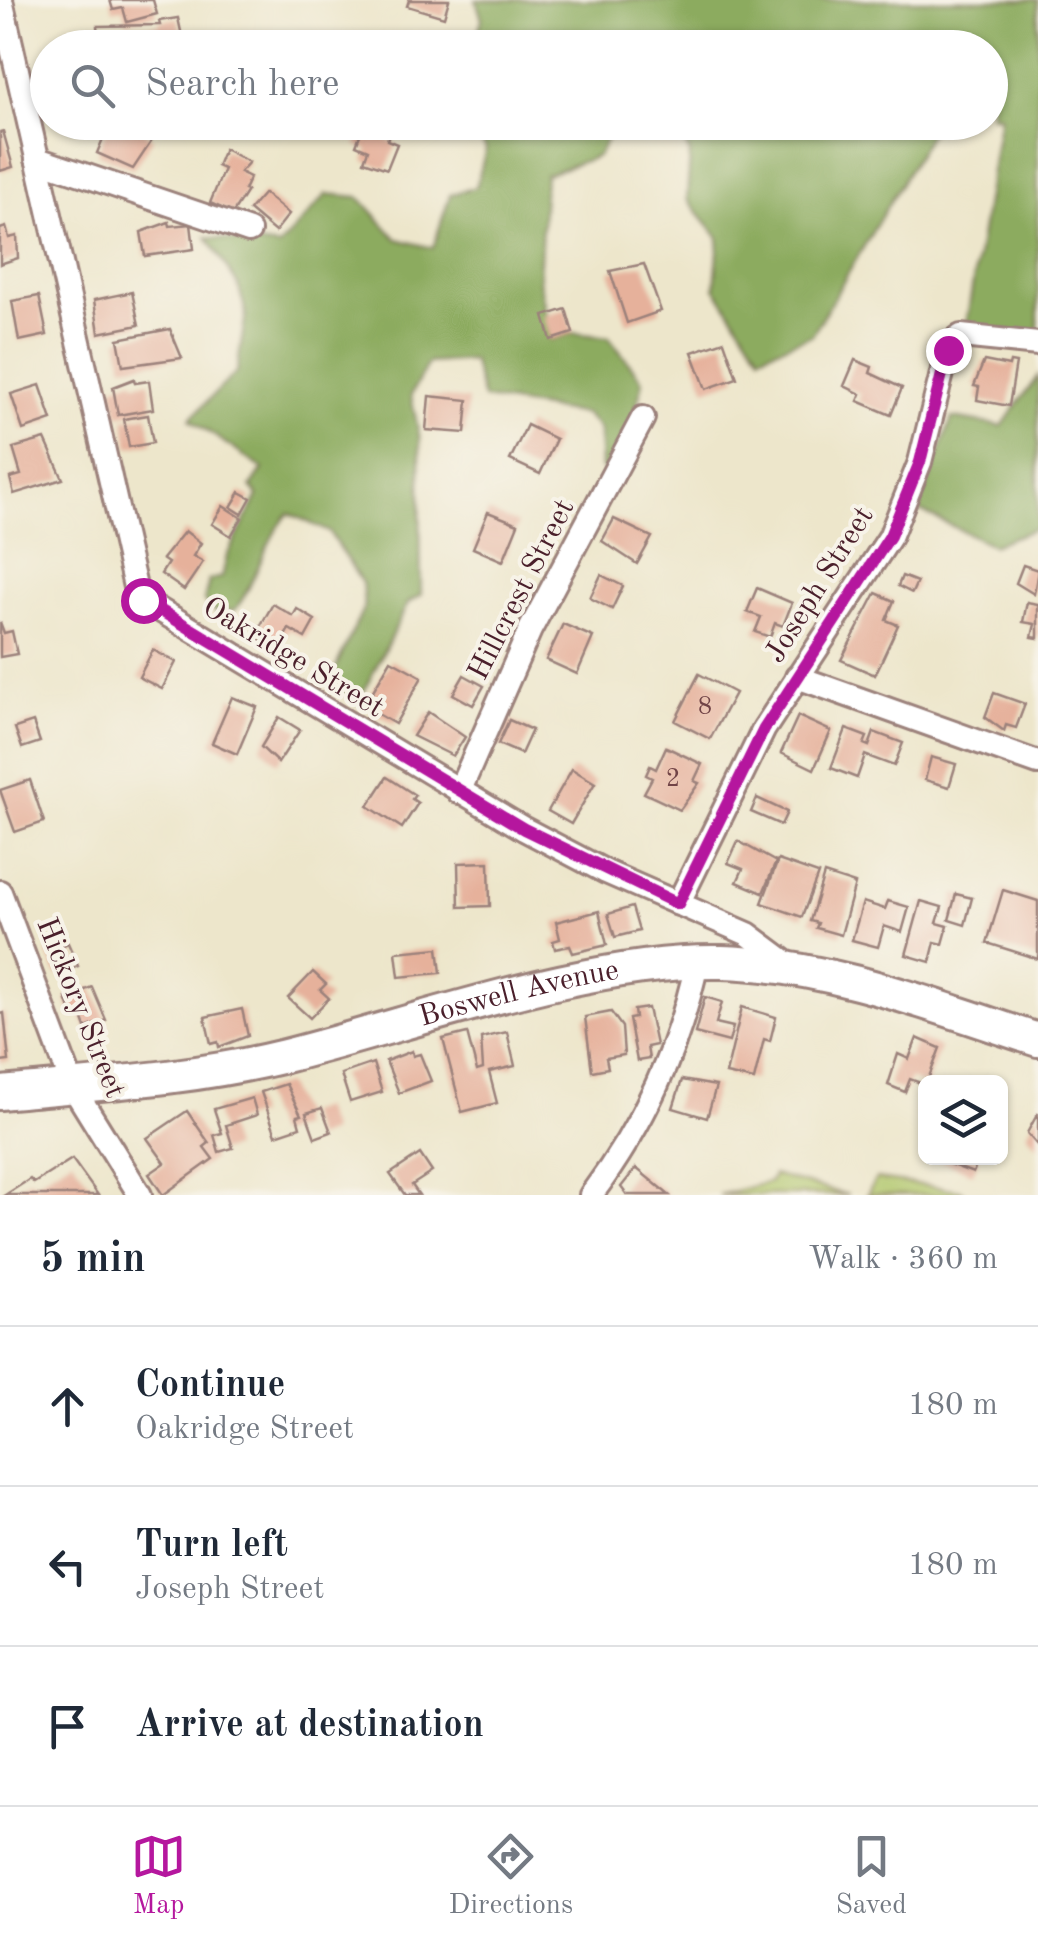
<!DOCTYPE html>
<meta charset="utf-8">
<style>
body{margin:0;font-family:"Old Standard TT",serif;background:#f2f2f3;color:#1f2937}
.controls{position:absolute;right:30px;bottom:30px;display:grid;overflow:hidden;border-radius:15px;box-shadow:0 2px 8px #0004}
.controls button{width:90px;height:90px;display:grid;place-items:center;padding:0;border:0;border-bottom:2px solid #e0e1e3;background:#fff;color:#1f2937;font:50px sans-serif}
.stop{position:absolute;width:30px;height:30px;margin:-22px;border:8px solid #b5179e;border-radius:50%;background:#fff}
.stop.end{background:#b5179e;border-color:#fff;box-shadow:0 2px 10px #0008}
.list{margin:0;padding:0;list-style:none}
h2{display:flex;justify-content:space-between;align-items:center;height:130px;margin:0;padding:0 40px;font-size:42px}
h2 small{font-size:32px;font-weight:400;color:#747a83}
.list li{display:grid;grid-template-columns:65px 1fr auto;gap:30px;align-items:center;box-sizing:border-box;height:160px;padding:0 40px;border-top:2px solid #e0e1e3}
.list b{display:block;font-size:38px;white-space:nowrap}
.list p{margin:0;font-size:32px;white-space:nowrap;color:#747a83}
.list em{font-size:32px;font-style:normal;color:#747a83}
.icon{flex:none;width:55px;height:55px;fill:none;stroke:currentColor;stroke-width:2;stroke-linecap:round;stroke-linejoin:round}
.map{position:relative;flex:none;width:1038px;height:1195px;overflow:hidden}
.search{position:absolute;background:#fff;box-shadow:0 2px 8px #0004;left:30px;right:30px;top:30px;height:110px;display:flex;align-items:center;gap:25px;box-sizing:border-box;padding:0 35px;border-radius:55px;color:#747a83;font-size:38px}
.sheet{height:610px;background:#fff}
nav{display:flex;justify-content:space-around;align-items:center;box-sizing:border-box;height:140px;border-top:2px solid #e0e1e3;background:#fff;font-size:28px;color:#747a83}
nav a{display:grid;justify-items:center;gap:5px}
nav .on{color:#b5179e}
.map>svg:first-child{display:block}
.green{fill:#b0c66a;stroke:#7d724a;stroke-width:2.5}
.forest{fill:#8cab5e;stroke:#6b6544;stroke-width:2.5}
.building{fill:#e6b19b}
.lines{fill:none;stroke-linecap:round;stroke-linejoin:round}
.street-casing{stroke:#9c827b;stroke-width:28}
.secondary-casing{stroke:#9c827b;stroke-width:38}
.street{stroke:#fff;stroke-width:22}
.secondary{stroke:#fff;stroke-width:32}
.route{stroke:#b5179e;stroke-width:12}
.labels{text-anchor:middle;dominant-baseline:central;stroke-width:8;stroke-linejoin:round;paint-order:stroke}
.number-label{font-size:25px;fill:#714447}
.street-label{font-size:30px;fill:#4a1f2b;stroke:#f7f3e8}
</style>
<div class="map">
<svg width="1038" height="1195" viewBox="0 0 1038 1195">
<rect width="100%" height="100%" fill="#f7f3e8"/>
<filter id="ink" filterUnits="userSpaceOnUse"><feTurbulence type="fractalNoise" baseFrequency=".01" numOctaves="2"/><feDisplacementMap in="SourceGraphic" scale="20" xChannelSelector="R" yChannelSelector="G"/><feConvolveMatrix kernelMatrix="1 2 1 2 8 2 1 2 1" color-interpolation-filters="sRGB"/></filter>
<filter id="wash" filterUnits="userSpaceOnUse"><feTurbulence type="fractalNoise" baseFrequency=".0048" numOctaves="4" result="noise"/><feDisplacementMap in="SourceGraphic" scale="40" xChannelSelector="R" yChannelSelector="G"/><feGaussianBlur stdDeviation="2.25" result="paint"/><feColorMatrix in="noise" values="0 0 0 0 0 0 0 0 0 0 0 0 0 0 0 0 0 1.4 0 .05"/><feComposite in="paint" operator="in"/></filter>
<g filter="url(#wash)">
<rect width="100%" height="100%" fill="#ede6cb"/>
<g class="green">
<polygon points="773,1175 848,1195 719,1195 770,1182"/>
<polygon points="876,1179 959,1190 966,1195 867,1195"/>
</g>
<g class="forest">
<polygon points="476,0 1038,0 1038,338 966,325 1000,115 991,115 990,48 473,48 482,19"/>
<path d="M471,123H615L598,156L545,175L539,279L551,340L573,333L609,337L643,381L634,419L609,470L601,468L599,429L585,414L483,399L472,360L428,363L411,395L420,439L421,595L408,603L358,703L329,682L364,607L362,583L329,532L289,513C263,542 258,580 235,610L216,612L204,601L209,580L222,577L227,556L258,496L251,487L263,469L190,419L237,371L246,313L238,285L207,237L279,247L327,194L359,197L397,239L433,248L450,195L476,187L486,149Z"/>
<polygon points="646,123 941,123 936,123 812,335 760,355 715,288 719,238 687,199 690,153 679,133"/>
<polygon points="1038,376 1038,528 992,545 918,510 952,418 1002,426"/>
</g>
<g id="blocks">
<g class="building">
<polygon points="110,0 153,0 157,14 127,22 123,8 113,10"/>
<polygon points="409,0 449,0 444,17 407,6"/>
<polygon points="178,18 182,36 163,39 165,46 99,48 97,26 160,25 159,21"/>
<polygon points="190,39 212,40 212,48 189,48"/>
<polygon points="110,122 127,127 132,122 153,139 133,169 97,153"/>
<polygon points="365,122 393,122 387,140 397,144 387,169 364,161 368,150 356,145"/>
<polygon points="3,131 13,167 0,171 0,132"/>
<polygon points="224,149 249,162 240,172 250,177 244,190 247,191 233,213 210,203 224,169 217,166"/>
<polygon points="264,193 289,214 275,232 249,210"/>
<polygon points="169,222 170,226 191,224 194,249 145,256 141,232"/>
<polygon points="6,227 9,238 17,236 18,258 0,264 0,229"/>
<polygon points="644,264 661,311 627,323 610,271"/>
<polygon points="132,292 139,325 99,333 94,300"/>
<polygon points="39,296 47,335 19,341 12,301"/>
<polygon points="566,309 573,333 551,340 544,316"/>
<polygon points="170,329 182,358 123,366 118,339"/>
<polygon points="724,341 737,378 706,389 692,352"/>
<polygon points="855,360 872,367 870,373 902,388 891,415 858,401 861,394 844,386"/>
<polygon points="984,361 1009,366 1010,362 1016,363 1009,406 977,400 979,387 974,386"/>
<polygon points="134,379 135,383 149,381 153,409 118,415 113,387"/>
<polygon points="40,385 52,420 23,430 11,394"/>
<polygon points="429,396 468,400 465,433 426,430"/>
<polygon points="148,415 153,443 129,447 124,419"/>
<polygon points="527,425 556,439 540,474 510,460"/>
<polygon points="45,439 63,479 14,494 10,478 21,475 13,448"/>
<polygon points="240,492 251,498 242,514 231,507"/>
<polygon points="223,506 242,518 231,536 212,524"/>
<polygon points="488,512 518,524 503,561 473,548"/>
<polygon points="614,519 652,537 637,564 602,541"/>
<polygon points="185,531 201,543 193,556 203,562 184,590 161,574 168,563 162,559"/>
<polygon points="1023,565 1038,570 1034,594 1016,583"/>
<polygon points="601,575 623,586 612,609 590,598"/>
<polygon points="902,576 917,582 912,593 898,586"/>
<polygon points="757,588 792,603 783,626 775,623 770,637 755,632 761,617 747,612"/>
<polygon points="876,593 894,601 886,620 898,625 875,675 841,660"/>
<polygon points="1027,602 1038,604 1038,638 1032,637 1035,624 1023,622"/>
<polygon points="273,604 293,616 297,609 315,620 305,638 289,629 277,650 254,637"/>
<polygon points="0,622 4,633 12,631 17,654 0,657"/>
<polygon points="563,624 593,637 577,674 546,660"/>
<polygon points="153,650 176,662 162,689 139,677"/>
<polygon points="391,660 422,677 395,724 364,706"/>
<polygon points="699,674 735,693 710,739 675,721"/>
<polygon points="464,675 484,686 473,705 453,694"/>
<polygon points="994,693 1025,704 1016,728 1006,725 1004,731 985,717"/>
<polygon points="232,697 257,707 237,754 212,743"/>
<polygon points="428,712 465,737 453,756 413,736"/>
<polygon points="798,716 831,731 814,769 781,753"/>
<polygon points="279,717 300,730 278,763 261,747"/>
<polygon points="509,720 532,730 521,754 498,744"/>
<polygon points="33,722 40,742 22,748 15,728"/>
<polygon points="846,729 867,737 864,744 869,746 874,732 903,743 894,766 865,755 857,778 831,768"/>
<polygon points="666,747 702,764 694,781 699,783 680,810 644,793 652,778 646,775 650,766 656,769"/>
<polygon points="931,757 956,764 949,787 925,780"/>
<polygon points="572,769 595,783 571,824 548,811"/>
<polygon points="387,777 415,795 412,799 418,803 402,828 368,806"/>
<polygon points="30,780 44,822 15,832 0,790"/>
<polygon points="757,798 787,812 781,825 751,812"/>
<polygon points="738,841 776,862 763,893 737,882 743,869 728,863"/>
<polygon points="778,860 818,874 802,917 762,903"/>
<polygon points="489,862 490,906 459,907 458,863"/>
<polygon points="824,874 855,884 841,935 816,928 818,923 810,921"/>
<polygon points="1003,890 1038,901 1038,959 987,943"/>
<polygon points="956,894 972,898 965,925 949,920"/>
<polygon points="888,901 909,907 902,932 884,926 878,947 852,940 863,902 885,909"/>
<polygon points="921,901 942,907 937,923 948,926 943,944 935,942 930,962 906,955"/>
<polygon points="632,907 639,931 615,937 608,914"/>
<polygon points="599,911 607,945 573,953 570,946 555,949 553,941 560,939 556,922"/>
<polygon points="68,943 78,966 57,975 47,952"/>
<polygon points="438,948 441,973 399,977 396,952"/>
<polygon points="313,972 326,984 320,990 329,998 310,1018 288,998"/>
<polygon points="92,987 106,1020 86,1028 81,1014 73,1018 66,998"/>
<polygon points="705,997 722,1002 716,1023 733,1027 729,1042 695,1033"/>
<polygon points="742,1007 776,1017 770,1041 764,1039 754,1080 726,1074"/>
<polygon points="648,1008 656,1045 647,1047 649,1059 637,1061 629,1019 635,1018 634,1010"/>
<polygon points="242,1009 248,1036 219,1047 218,1042 211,1044 205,1017"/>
<polygon points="611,1012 622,1027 624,1055 606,1058 608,1068 592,1071 585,1017"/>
<polygon points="4,1013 9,1061 0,1062 0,1014"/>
<polygon points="507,1032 515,1066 489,1072 497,1103 462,1112 443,1039 467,1033 477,1071 483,1069 481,1038"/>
<polygon points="917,1038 940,1048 926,1085 910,1079 905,1092 888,1085 898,1054 909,1059"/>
<polygon points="412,1051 413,1056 420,1054 431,1081 399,1093 386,1061"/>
<polygon points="373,1063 382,1092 350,1102 341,1074"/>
<polygon points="682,1080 716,1086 707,1118 673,1108"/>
<polygon points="286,1084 301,1115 297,1116 300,1127 276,1135 261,1092"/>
<polygon points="252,1098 257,1115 226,1125 233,1148 219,1152 214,1135 222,1133 214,1109"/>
<polygon points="322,1108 331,1132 315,1138 306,1113"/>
<polygon points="187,1111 209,1143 204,1147 213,1159 163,1195 149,1174 165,1163 147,1138"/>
<polygon points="1038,1113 1038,1146 1027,1133"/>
<polygon points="420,1154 432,1172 412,1185 419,1195 405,1195 390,1174"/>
<polygon points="933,1158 979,1158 973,1173"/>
<polygon points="72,1159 98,1195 5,1195 30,1179 34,1183"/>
<polygon points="636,1168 669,1195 627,1195 621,1187"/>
</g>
</g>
</g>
<g filter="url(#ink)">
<use href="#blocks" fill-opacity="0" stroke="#9c827b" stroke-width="2.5"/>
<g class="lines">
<g class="street-casing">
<g id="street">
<polyline points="1,0 135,587 143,600 524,829 606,872 748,934 795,969"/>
<polyline points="37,159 249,231"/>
<polyline points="797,677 1038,763"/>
<polyline points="459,792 530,630 643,418"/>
<polyline points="0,892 73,1087 140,1195"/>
<polyline points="678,904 764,729 890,537 920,462 949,345 961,336 1038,344"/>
<path d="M591,1195C644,1124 678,1050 697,963"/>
</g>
</g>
<g class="secondary-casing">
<g id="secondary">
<path id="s1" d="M0,1093C96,1084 192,1079 285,1056C416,1023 590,959 722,962C830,965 937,1007 1038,1040"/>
</g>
</g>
<use href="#street" class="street"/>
<use href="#secondary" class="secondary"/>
</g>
</g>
<g class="lines" filter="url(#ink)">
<polyline class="route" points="143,600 524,829 678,904 764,729 890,536 920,462 948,350"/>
</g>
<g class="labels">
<g class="number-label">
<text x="705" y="707">8</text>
<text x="673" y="779">2</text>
</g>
<g class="street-label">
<text transform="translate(820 585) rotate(-58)">Joseph Street</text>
<text transform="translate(522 590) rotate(-63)">Hillcrest Street</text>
<text transform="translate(293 658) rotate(31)">Oakridge Street</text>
<text stroke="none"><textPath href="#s1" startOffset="530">Boswell Avenue</textPath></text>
<text transform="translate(80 1008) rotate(68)">Hickory Street</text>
</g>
</g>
</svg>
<div class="controls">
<button><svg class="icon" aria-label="layers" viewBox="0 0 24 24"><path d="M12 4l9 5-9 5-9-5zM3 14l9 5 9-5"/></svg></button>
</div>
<div class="stop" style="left:143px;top:600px"></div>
<div class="stop end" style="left:948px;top:350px"></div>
<div class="search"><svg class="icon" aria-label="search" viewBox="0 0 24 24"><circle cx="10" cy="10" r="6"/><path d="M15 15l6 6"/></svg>Search here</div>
</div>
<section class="sheet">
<h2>5 min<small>Walk · 360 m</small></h2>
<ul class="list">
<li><svg class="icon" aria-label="ahead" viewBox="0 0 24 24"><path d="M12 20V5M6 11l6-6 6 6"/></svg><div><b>Continue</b><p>Oakridge Street</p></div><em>180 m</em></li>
<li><svg class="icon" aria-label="left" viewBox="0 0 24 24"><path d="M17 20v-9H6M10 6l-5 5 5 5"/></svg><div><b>Turn left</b><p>Joseph Street</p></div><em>180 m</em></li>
<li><svg class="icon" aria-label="arrive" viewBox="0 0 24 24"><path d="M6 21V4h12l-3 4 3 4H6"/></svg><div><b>Arrive at destination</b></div></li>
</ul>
</section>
<nav>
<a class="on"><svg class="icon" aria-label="map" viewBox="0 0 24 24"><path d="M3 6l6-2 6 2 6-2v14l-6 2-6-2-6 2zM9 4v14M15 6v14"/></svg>Map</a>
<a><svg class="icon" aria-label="directions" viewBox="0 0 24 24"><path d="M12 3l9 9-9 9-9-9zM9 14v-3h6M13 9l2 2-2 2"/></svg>Directions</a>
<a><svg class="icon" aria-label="saved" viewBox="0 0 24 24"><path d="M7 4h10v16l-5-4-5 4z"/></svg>Saved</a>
</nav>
